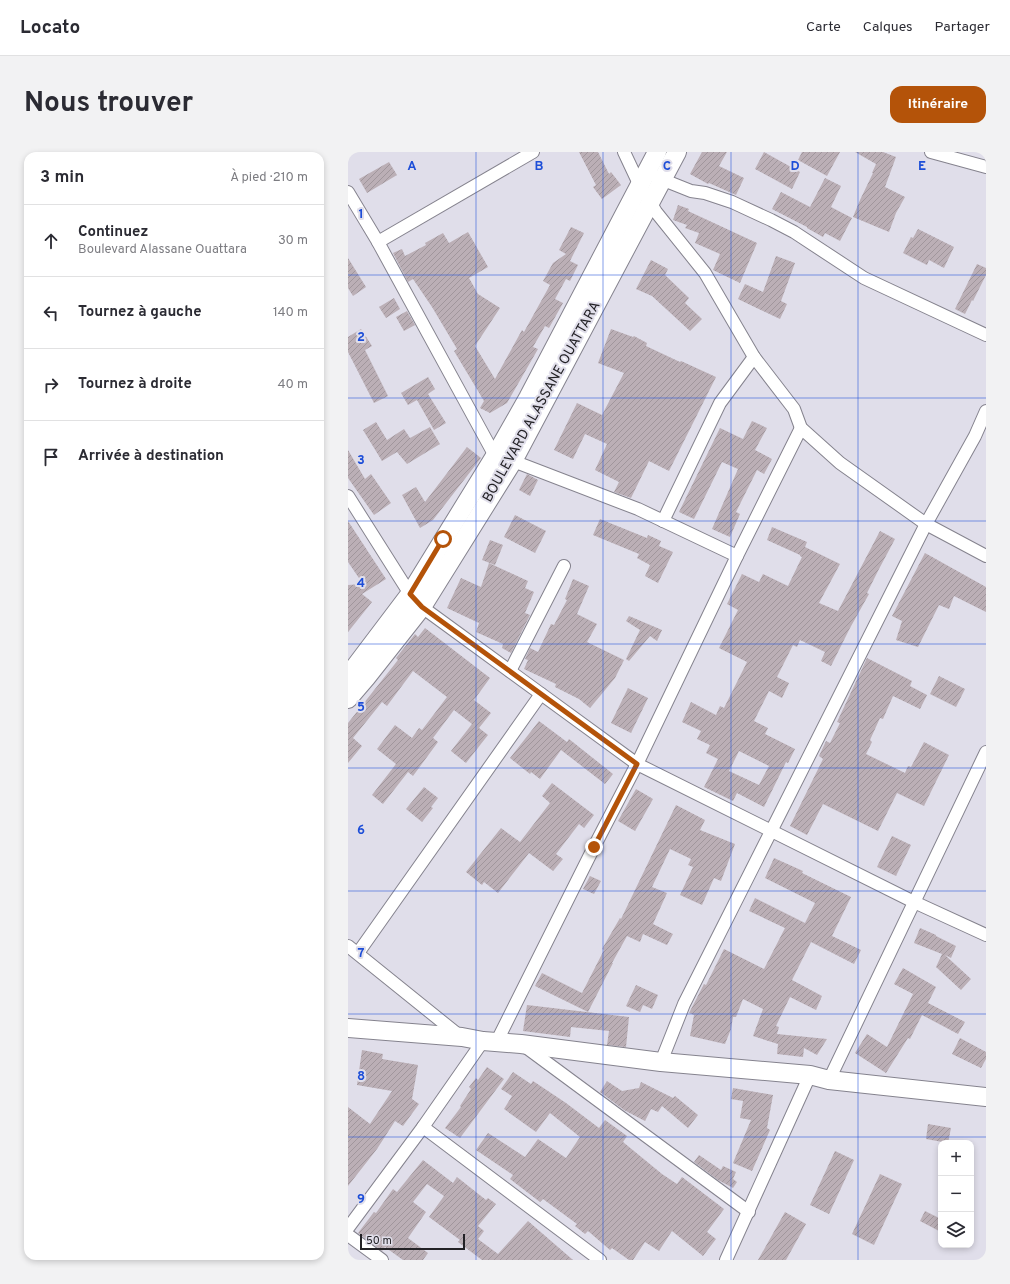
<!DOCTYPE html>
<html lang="fr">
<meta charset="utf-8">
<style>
body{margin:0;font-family:Overpass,sans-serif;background:#f2f2f3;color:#2b2b33}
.controls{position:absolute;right:12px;bottom:12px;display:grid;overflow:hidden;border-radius:8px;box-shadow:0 2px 6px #0003}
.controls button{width:36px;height:36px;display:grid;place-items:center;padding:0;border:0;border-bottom:1px solid #e1e1e2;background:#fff;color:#2b2b33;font:20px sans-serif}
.scale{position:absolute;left:12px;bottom:10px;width:105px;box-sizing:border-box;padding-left:4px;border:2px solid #232226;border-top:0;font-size:11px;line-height:14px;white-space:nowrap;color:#232226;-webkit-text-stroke:3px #e0deea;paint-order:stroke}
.stop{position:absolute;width:12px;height:12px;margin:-9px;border:3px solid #b45309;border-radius:50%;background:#fff}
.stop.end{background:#b45309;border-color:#fff;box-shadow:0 1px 4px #0008}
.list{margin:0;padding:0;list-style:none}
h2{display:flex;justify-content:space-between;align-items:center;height:52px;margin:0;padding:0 16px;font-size:17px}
h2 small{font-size:13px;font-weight:400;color:#7c7c81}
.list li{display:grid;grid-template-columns:26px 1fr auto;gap:12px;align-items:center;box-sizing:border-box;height:72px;padding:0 16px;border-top:1px solid #e1e1e2}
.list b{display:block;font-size:15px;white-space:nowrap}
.list p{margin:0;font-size:13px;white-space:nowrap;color:#7c7c81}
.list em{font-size:13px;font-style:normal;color:#7c7c81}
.icon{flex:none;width:22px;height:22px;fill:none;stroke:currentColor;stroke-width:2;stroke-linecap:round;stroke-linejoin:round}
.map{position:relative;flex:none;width:638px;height:1108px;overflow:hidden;border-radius:12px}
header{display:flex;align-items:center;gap:24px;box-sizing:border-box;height:56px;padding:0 20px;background:#fff;border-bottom:1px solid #e1e1e2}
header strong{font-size:19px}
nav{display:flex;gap:22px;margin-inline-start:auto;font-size:14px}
.intro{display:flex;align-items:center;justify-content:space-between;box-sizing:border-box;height:96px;padding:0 24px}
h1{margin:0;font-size:28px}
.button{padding:10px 18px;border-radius:12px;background:#b45309;color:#fff;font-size:14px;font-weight:700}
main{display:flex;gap:24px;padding:0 24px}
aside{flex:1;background:#fff;border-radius:12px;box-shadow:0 2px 6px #0003}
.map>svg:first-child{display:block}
.building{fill:url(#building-hatch);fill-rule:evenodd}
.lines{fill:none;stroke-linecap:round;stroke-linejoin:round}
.minor-casing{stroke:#85838e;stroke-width:14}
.primary-casing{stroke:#85838e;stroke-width:20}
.minor{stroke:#fff;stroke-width:12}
.primary{stroke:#fff;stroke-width:18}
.route{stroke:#b45309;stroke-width:5}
.grid{fill:none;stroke:#1d4ed8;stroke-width:1;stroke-opacity:0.55}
.labels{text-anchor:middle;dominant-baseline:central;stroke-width:4;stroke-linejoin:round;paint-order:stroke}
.street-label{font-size:14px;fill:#232226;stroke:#e0deea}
.grid-label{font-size:13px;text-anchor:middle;font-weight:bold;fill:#1d4ed8;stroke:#e0deea;stroke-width:4;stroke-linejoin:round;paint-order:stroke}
</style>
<header>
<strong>Locato</strong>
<nav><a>Carte</a><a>Calques</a><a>Partager</a></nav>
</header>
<div class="intro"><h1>Nous trouver</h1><a class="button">Itinéraire</a></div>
<main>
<aside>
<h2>3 min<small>À pied · 210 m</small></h2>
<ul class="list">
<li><svg class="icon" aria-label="ahead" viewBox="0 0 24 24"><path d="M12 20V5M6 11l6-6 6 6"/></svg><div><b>Continuez</b><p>Boulevard Alassane Ouattara</p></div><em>30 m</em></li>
<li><svg class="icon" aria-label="left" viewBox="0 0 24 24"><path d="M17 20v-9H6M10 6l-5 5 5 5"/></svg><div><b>Tournez à gauche</b></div><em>140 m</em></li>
<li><svg class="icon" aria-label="right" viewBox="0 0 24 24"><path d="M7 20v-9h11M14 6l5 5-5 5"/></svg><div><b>Tournez à droite</b></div><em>40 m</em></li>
<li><svg class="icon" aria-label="arrive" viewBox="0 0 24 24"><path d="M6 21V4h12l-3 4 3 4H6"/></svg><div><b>Arrivée à destination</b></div></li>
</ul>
</aside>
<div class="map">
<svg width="638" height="1108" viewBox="0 0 638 1108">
<defs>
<pattern id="building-hatch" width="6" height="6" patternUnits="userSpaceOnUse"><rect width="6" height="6" fill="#bbafb6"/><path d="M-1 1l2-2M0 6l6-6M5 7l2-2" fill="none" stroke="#a0969c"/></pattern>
</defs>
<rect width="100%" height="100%" fill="#e0deea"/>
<g class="building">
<polygon points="231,0 250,0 261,22 263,20 273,33 254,47 245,35 248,33"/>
<polygon points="354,0 379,0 371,14 396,26 388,43 361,31 360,32 342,22"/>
<polygon points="416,0 452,20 444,37 407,17"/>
<polygon points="454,0 492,0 479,24 450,8"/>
<polygon points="507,0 535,0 548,5 537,35 557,45 548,61 541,80 505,65 512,48 525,21 524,21 528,12"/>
<polygon points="41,10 49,23 19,41 11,27"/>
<polygon points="477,26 493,34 483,55 504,66 492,89 477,81 475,85 459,76 459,75 424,57 433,40 462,55"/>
<polygon points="330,53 341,57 340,59 409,91 392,131 365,118 372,102 347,91 351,81 337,76 339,73 325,68"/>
<polygon points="223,75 236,81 222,109 230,113 222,129 218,127 207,147 215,151 201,176 197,174 185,195 190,197 159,251 142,261 132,256 136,249 106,199 109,197 84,155 65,127 60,130 45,101 54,97 57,104 78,93 77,91 95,81 101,91 120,80 140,115 121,126 130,142 152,156 127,194 147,227 174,178 176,180 202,133 195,129 205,111 218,102 211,98"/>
<polygon points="570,77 606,95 596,116 581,108 579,113 555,101 563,85 565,86"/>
<polygon points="428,104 447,111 433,149 439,152 432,167 390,147 397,132 415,140"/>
<polygon points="0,106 18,135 5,144 0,136"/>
<polygon points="303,108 320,117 317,123 341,146 337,151 354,167 342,179 304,144 288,137"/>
<polygon points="629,112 638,116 638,123 625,149 624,148 617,162 607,157"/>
<polygon points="46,146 52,157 38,166 31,155"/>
<polygon points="59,159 67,173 56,179 48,165"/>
<polygon points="13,177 24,194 17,198 40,244 26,251 0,200 0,185"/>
<polygon points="263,177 285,185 286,184 299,191 298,194 332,210 333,209 368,225 321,319 301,309 283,346 266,340 271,330 247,318 259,292 237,282 225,307 206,298 229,251 254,263 276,221 250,211"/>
<polygon points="80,225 87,237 80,242 98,271 86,278 69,248 60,253 53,241"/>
<polygon points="404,269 419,276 407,298 424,307 416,322 409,318 388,360 392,362 382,385 364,377 390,317 374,310 346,367 331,360 372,276 395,287"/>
<polygon points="28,270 39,288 56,277 62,286 82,275 92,292 59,312 49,300 34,309 15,278"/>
<polygon points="119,295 133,306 85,368 72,376 54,343 68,335 77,350"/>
<polygon points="0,298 17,327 23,322 43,351 26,363 0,326"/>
<polygon points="179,322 190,328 182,344 171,338"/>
<polygon points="167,363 198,379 187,401 156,385"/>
<polygon points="252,367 299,386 300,383 313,389 311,394 325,400 310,431 297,424 302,413 289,406 291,402 245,383"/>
<polygon points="0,369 38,427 14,442 24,450 0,480 0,433 15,432 0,410"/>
<path d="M424,375L459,390L457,395L492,412L471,451L490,459L532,379L547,387L531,417L519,441L521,442L502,476L483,514L473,509L477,500L452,488L449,495L445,493L429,525L441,531L434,546L421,539L406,569L420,576L417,582L447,597L440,611L438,610L416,655L389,641L385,649L356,635L370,607L358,601L362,593L349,587L353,579L334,570L343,550L368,563L372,554L376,556L399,510L371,496L390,458L379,452L394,422L411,430L415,422L440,434L454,405L452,404V403L419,388ZM391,599L421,614L411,633L381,619Z"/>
<polygon points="142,388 155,393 147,413 134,408"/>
<polygon points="577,401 638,435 638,460 606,444 601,457 591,453 570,495 548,488 554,469 544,464"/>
<polygon points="141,411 180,429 177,436 186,440 177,461 182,463 163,501 154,496 155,492 128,480 131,471 99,456 113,426 133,435"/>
<polygon points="225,427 241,434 229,462 249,472 239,490 276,508 267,526 242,556 231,547 207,535 208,532 176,517 180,508 177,507 182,496 190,500 203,472 206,473 219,448 217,447"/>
<polygon points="281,464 314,478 309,489 302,484 281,509 278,507 292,478 278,469"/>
<polygon points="77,476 142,526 126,548 143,561 131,576 140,583 118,611 103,599 124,572 106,558 85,586 90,590 65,624 60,620 35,652 24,643 48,612 29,597 47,573 64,586 71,576 74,578 99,545 65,519 39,554 34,550 5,586 14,594 0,611 0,571 50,508 48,506 67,482 70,485"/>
<polygon points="519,506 564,529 562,534 579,543 572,557 545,544 535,567 532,566 522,588 524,590 518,602 557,621 560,614 563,615 576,590 601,603 576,654 549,641 530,679 475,652 459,683 442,674 475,607 471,604 478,589 482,591 492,571 489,570"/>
<polygon points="591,524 617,537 608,555 582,542"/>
<polygon points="280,536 300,546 283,581 263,571"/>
<polygon points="191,569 219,590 221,587 265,622 257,632 213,598 192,627 183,620 182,622 162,606"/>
<polygon points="204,631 246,663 236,676 231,672 208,702 215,707 205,719 181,701 150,741 136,730 134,733 118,720 153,676 172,690 202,651 194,644"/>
<polygon points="76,635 90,646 83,655 85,656 74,670 58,657"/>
<polygon points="288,637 305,647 287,679 270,669"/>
<polygon points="328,653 357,668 352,678 387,692 373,729 366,726 354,753 332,743 345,715 340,713 343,707 322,697 304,735 319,741 305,772 325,782 319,793 295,782 292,790 279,784 264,811 265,811 240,860 187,834 194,821 234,841 256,798 254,797 272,766 273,767"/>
<polygon points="544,684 563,693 548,724 529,715"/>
<polygon points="426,706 455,719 454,721 503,745 484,784 513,798 506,812 463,790 444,828 474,844 468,858 442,845 428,874 431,875 429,882 479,887 469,903 456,896 455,905 429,902 430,892 405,884 415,857 395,847 388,865 385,865 383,877 377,892 342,884 346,863 341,861 356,832 358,833 376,797 416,817 437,776 401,759 407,746 457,771 467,751 417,726"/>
<polygon points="242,724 253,729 246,742 235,737"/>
<polygon points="572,776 588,783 588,784 608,794 603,806 597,803 623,827 613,838 588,815 594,802 566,791"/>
<polygon points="555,816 588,835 580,851 617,870 610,882 574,863 562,887 560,886 538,921 507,901 519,882 539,895 565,842 546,832"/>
<polygon points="288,833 310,843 304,857 295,853 292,860 278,854"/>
<polygon points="179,853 281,865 278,895 259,893 261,879 223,875 222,885 175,879"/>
<polygon points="612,886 638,900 638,907 633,916 604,902"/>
<polygon points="14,898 35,902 34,907 70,913 64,947 71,952 55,974 47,969 29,997 0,1034 0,955 22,972 44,939 9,933"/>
<polygon points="139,915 156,927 112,986 97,976 113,955 112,954 123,937 121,935 128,926 130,928"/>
<polygon points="165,920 183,932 185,929 218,951 251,976 257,968 279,984 275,990 314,1022 329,1032 334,1025 376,1057 359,1080 368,1087 355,1104 324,1079 311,1099 297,1090 285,1108 281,1108 264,1096 262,1098 240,1079 237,1082 227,1074 229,1072 195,1047 192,1050 162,1027 165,1023 128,998 140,981 177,1005 190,987 218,1006 232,985 202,961 188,980 156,957 164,944 153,937"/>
<polygon points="259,929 274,939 291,936 293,930 325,946 327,944 350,963 340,976 314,954 310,960 303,957 297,969 276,958 252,940"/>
<polygon points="385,936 425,943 419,976 422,978 404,1019 385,1011 403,968 392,966 395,949 383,947"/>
<polygon points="580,972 603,976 600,991 578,987"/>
<polygon points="487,999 506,1008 481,1062 462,1053"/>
<polygon points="351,1003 373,1018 375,1014 388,1020 385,1027 389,1030 385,1036 370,1028 346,1010"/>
<polygon points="75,1008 105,1031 109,1025 138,1048 140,1046 148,1052 130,1074 136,1079 130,1087 150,1102 180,1069 225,1108 134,1108 110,1090 112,1088 81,1065 96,1044 79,1032 65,1050 78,1060 60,1086 80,1101 75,1108 55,1108 37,1095 34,1099 10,1081 26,1060 28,1061 45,1037 49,1040"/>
<polygon points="532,1022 554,1032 526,1093 504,1082"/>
<polygon points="577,1059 593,1067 593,1080 572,1069"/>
<polygon points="437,1060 458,1072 438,1108 410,1108"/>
</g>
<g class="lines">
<g class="minor-casing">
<g id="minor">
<polyline points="276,0 292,34 308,60 357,121 406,205 446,257 453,276 492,311 578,372 638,404"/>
<polyline points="583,0 638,15"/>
<polyline points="308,25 343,39 357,41 384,50 423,68 446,80 516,126 638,183"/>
<polyline points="0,40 30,90 147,304 165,309 290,357 389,404"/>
<polyline points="30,90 185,0"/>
<polyline points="0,344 62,442 74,455 289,612 566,750 638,783"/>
<polyline points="315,369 372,251 406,205"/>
<polyline points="162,519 216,414"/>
<polyline points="0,794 113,885"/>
<polyline points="10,801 193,542"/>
<polyline points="148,891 246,695 289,612 389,404 453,276"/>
<polyline points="175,893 401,1060"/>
<polyline points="313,910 336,852 578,372 627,284 638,259"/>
<polyline points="481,928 638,600"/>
<polyline points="75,975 252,1108"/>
<polyline points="0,1076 75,975 135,889"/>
<polyline points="0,1083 34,1108"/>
<polyline points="378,1108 462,923"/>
</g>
</g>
<g class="primary-casing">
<g id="primary">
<polyline points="0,524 62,442 147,304 180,246 309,0"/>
<polyline points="0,547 18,526 74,455 165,309 329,0"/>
<polyline points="0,876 114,885 135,889 173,892 313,910 462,923 481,928 638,945"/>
</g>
</g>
<use href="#minor" class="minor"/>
<use href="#primary" class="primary"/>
</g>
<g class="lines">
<polyline class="route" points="95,387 62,442 74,455 289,612 246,695"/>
</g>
<path class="grid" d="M128,0V1108M255,0V1108M383,0V1108M510,0V1108M0,123H638M0,246H638M0,369H638M0,492H638M0,616H638M0,739H638M0,862H638M0,985H638"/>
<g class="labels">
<g class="street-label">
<text transform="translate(194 250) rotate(-61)">BOULEVARD ALASSANE OUATTARA</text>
</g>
</g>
<g class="grid-label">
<text x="64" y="18">A</text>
<text x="191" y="18">B</text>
<text x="319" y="18">C</text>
<text x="447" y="18">D</text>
<text x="574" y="18">E</text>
<text x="13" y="66">1</text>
<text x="13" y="189">2</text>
<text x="13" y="312">3</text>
<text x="13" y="435">4</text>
<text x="13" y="559">5</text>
<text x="13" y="682">6</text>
<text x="13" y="805">7</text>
<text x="13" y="928">8</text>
<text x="13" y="1051">9</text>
</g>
</svg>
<div class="controls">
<button>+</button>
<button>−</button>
<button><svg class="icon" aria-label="layers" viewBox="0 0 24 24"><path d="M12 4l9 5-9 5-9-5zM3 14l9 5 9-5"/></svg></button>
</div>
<div class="scale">50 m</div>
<div class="stop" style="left:95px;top:387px"></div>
<div class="stop end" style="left:246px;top:695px"></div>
</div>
</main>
